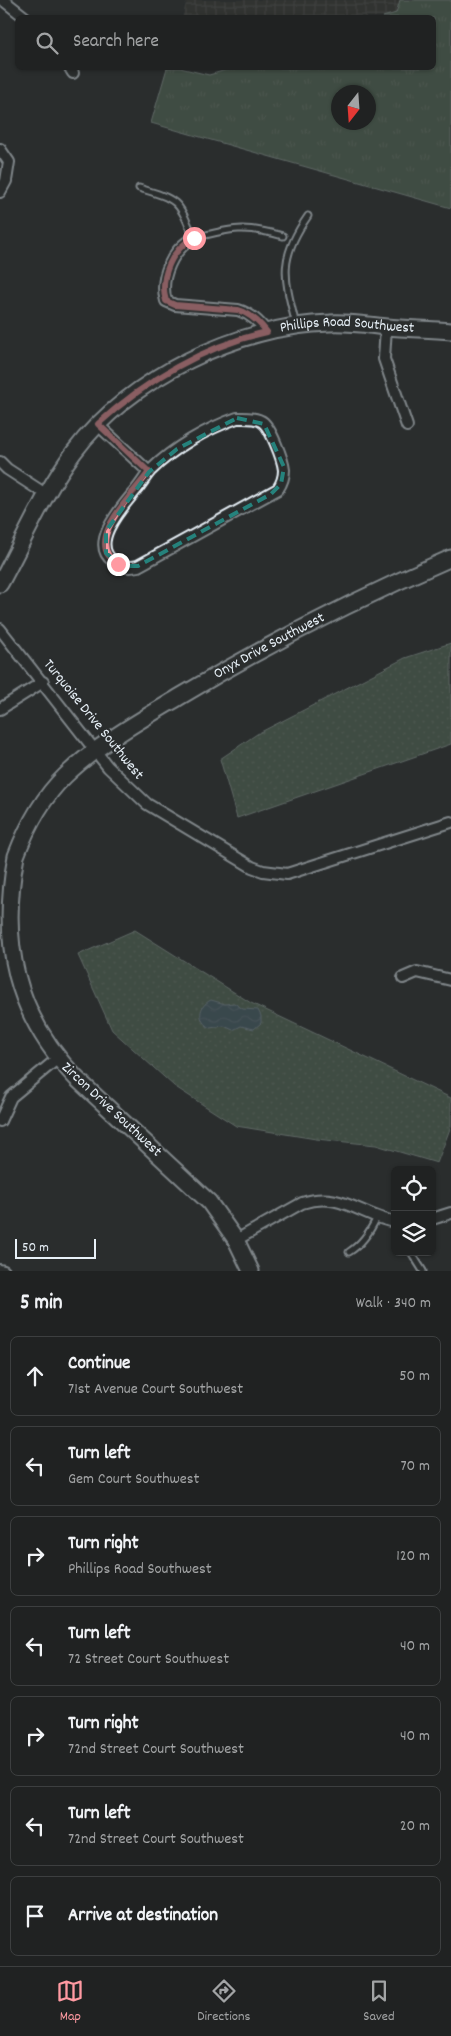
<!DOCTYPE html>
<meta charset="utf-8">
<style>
body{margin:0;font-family:Dekko,sans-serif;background:#2d2f2f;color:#f1f3f6}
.controls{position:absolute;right:15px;bottom:15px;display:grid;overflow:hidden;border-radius:8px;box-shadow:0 1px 4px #0004}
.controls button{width:45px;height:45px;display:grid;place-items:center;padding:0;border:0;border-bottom:1px solid #3d3f40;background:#202222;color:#f1f3f6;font:25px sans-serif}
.compass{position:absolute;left:331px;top:85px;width:45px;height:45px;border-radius:50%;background:#202222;box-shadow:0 1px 4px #0004;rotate:197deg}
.scale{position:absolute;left:15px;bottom:12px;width:81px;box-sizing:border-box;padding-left:5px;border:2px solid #e8f1f8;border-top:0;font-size:14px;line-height:18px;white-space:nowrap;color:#e8f1f8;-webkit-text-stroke:4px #2a2d2e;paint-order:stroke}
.stop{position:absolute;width:15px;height:15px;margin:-11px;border:4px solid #ff9aa2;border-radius:50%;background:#fff}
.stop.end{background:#ff9aa2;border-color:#fff;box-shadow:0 1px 5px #0008}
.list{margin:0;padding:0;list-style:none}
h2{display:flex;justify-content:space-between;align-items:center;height:65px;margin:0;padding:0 20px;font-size:21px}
h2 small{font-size:16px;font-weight:400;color:#a2a4a5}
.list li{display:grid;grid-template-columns:32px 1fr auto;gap:15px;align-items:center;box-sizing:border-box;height:80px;margin:0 10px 10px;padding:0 10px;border:1px solid #3d3f40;border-radius:8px}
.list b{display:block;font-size:19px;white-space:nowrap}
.list p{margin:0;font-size:16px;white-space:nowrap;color:#a2a4a5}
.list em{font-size:16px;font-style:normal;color:#a2a4a5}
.icon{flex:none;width:28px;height:28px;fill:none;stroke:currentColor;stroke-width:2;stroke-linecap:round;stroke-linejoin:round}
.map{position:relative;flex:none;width:451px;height:1271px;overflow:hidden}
.search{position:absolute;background:#202222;box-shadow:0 1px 4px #0004;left:15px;right:15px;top:15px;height:55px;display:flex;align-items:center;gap:12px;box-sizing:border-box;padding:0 18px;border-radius:8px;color:#a2a4a5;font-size:19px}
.sheet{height:695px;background:#202222}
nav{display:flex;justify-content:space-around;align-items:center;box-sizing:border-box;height:70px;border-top:1px solid #3d3f40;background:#202222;font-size:14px;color:#a2a4a5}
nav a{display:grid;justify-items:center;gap:2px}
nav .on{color:#ff9aa2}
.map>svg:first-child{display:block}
.industrial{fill:url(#industrial-grid)}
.grass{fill:url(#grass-dots);stroke:#a1b1aa}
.park{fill:url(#park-tufts);stroke:#a1b1aa;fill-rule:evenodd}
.water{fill:url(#water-waves);stroke:#8b9ea8}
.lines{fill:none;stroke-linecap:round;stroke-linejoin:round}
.lane-casing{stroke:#e8f1f8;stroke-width:9}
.street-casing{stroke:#e8f1f8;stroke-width:14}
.secondary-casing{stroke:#e8f1f8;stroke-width:19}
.lane{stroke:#2a2d2e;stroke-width:5}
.street{stroke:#2a2d2e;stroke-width:10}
.secondary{stroke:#2a2d2e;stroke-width:15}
.route{stroke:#ff9aa2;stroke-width:6}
.marked{fill:none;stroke:#25827c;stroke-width:4;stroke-dasharray:10 6;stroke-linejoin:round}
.labels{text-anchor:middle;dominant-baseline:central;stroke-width:4;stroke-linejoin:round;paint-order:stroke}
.street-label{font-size:15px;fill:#e8f1f8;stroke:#2a2d2e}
</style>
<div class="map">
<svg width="451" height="1271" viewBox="0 0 451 1271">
<defs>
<pattern id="industrial-grid" width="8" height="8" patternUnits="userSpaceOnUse" patternTransform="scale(1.25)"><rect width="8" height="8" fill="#3b3a36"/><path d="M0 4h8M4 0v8" fill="none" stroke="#575754"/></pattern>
<pattern id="grass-dots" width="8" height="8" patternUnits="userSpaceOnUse" patternTransform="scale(1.25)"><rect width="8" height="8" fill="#5a715d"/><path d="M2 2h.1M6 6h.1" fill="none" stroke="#728675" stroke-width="1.8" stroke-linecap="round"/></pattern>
<pattern id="park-tufts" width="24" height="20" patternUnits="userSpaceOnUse" patternTransform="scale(1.25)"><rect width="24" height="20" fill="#5a715d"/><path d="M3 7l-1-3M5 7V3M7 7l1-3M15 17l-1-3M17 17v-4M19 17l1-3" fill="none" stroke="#728675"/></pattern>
<pattern id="water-waves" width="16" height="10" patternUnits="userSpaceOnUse" patternTransform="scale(1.25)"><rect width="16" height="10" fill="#4d6772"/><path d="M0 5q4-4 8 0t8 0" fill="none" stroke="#677d87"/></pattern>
</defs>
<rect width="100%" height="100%" fill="#2a2d2e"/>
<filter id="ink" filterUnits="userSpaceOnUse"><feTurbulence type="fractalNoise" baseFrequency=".02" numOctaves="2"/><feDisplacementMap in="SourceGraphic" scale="10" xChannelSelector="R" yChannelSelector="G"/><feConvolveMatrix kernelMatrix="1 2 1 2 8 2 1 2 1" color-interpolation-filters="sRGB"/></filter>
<g filter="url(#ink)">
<polygon class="industrial" points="187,0 400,0 396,13 383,17 182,18"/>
<g class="grass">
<polygon points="451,643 451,744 237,818 220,759 257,734 405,658"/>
<polygon points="135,930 251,1003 451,1098 451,1126 437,1163 376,1145 316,1139 236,1126 174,1086 112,1030 78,955"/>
</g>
<path class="park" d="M400,0H451V208L151,123L167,68H180L209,75L233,68H434V18L383,17L396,13ZM338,92H368V122H338Z"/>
<path class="water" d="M211,1000L225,1004L234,1003L243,1009L258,1010L261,1016V1023L254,1029L241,1026L233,1030L224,1026L210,1028C197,1021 198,1006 211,1000Z"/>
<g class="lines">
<g class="lane-casing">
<g id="lane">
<path d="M139,188C179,200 178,200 194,238C232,228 245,225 283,236"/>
<path d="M296,325C284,277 278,259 308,216"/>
<path d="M349,1252C362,1244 371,1230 377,1217"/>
<polyline points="411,1252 423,1271"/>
</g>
</g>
<g class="street-casing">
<g id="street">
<polyline points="3,0 26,18"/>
<polyline points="70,68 73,73"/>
<polyline points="0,149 9,162 6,181 0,192"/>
<path d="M194,238C173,248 159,278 166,301L175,305L238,310C251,314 259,322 267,332"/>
<polyline points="386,327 384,359 407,426"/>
<path d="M237,418C245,418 254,417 261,421C270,425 283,460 284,470C284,477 282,483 278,489L138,566C129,568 120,567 113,561C88,543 124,505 136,490C141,484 145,477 150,471C173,448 206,429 237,418Z"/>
<polyline points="97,424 149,472"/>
<polyline points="0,462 7,469 47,495"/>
<polyline points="0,629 108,767 147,804 252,867 263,871 287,874 451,822"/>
<polyline points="0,709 43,682"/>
<polyline points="403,978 417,972 451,980"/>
<polyline points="0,1121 11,1097 57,1059"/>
<polyline points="432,1219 451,1213"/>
<path d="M236,1240L302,1203C340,1190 361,1216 395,1222"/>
<polyline points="0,1270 4,1271"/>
</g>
</g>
<g class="secondary-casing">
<g id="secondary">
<path id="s1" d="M0,584C24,540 44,492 74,452C129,378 239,325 330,323C349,322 368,325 387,327C408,329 430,329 451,331"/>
<path id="s2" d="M251,1271L236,1240L209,1202L76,1078C15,1014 0,943 16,856C27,827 42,798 65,776C98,744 141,720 181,696C268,644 358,598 451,558"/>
</g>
</g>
<use href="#lane" class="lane"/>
<use href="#street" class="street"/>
<use href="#secondary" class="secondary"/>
</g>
</g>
<g class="lines" filter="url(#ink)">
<path class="route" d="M118,564C81,542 133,494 149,472L98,424C145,381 204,346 267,332C259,322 250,313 238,310L175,305L166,301C159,278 172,248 194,238"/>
</g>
<path d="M0 0H451V1271H0ZM237,418L264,424L284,467L281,484L271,494L138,566H122L106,553V531L149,472L177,449Z" fill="#2a2d2e" fill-opacity=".55" fill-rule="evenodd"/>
<path class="marked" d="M237,418L264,424L284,467L281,484L271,494L138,566H122L106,553V531L149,472L177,449Z"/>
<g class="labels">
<g class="street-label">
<text stroke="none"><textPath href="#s1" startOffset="464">Phillips Road Southwest</textPath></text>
<text stroke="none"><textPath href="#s2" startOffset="840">Onyx Drive Southwest</textPath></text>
<text transform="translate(93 720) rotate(51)">Turquoise Drive Southwest</text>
<text transform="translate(111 1110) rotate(43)">Zircon Drive Southwest</text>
</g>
</g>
</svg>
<div class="controls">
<button><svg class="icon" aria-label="locate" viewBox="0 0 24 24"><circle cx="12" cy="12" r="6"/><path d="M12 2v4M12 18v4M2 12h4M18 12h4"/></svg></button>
<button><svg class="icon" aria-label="layers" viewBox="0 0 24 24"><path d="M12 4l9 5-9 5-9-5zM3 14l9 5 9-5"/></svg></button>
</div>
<svg class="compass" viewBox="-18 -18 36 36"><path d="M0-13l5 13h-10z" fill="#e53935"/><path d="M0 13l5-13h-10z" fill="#a2a4a5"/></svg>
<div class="scale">50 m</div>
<div class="stop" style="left:194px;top:238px"></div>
<div class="stop end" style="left:118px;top:564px"></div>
<div class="search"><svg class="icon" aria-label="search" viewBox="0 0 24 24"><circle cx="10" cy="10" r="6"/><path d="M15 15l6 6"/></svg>Search here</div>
</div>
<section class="sheet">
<h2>5 min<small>Walk · 340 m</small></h2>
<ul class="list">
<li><svg class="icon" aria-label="ahead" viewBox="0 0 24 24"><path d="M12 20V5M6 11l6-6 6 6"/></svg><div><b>Continue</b><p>71st Avenue Court Southwest</p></div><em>50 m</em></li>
<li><svg class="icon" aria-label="left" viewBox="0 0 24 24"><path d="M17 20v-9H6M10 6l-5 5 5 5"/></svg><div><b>Turn left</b><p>Gem Court Southwest</p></div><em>70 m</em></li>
<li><svg class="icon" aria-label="right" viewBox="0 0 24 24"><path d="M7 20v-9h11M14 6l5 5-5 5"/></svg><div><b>Turn right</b><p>Phillips Road Southwest</p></div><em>120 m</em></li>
<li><svg class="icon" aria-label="left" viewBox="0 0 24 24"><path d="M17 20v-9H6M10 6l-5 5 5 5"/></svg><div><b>Turn left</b><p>72 Street Court Southwest</p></div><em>40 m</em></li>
<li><svg class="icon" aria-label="right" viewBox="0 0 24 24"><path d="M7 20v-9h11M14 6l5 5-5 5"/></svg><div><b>Turn right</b><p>72nd Street Court Southwest</p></div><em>40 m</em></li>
<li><svg class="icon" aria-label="left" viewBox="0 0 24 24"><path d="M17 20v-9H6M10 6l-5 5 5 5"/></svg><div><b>Turn left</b><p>72nd Street Court Southwest</p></div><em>20 m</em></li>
<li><svg class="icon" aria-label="arrive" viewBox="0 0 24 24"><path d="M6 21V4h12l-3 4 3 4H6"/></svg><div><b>Arrive at destination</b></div></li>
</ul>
</section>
<nav>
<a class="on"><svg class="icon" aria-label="map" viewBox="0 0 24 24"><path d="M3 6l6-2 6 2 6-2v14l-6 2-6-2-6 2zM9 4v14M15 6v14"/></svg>Map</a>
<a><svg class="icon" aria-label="directions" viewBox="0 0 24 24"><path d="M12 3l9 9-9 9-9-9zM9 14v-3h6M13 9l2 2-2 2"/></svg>Directions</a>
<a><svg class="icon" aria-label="saved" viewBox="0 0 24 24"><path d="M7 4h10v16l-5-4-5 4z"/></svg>Saved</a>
</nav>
